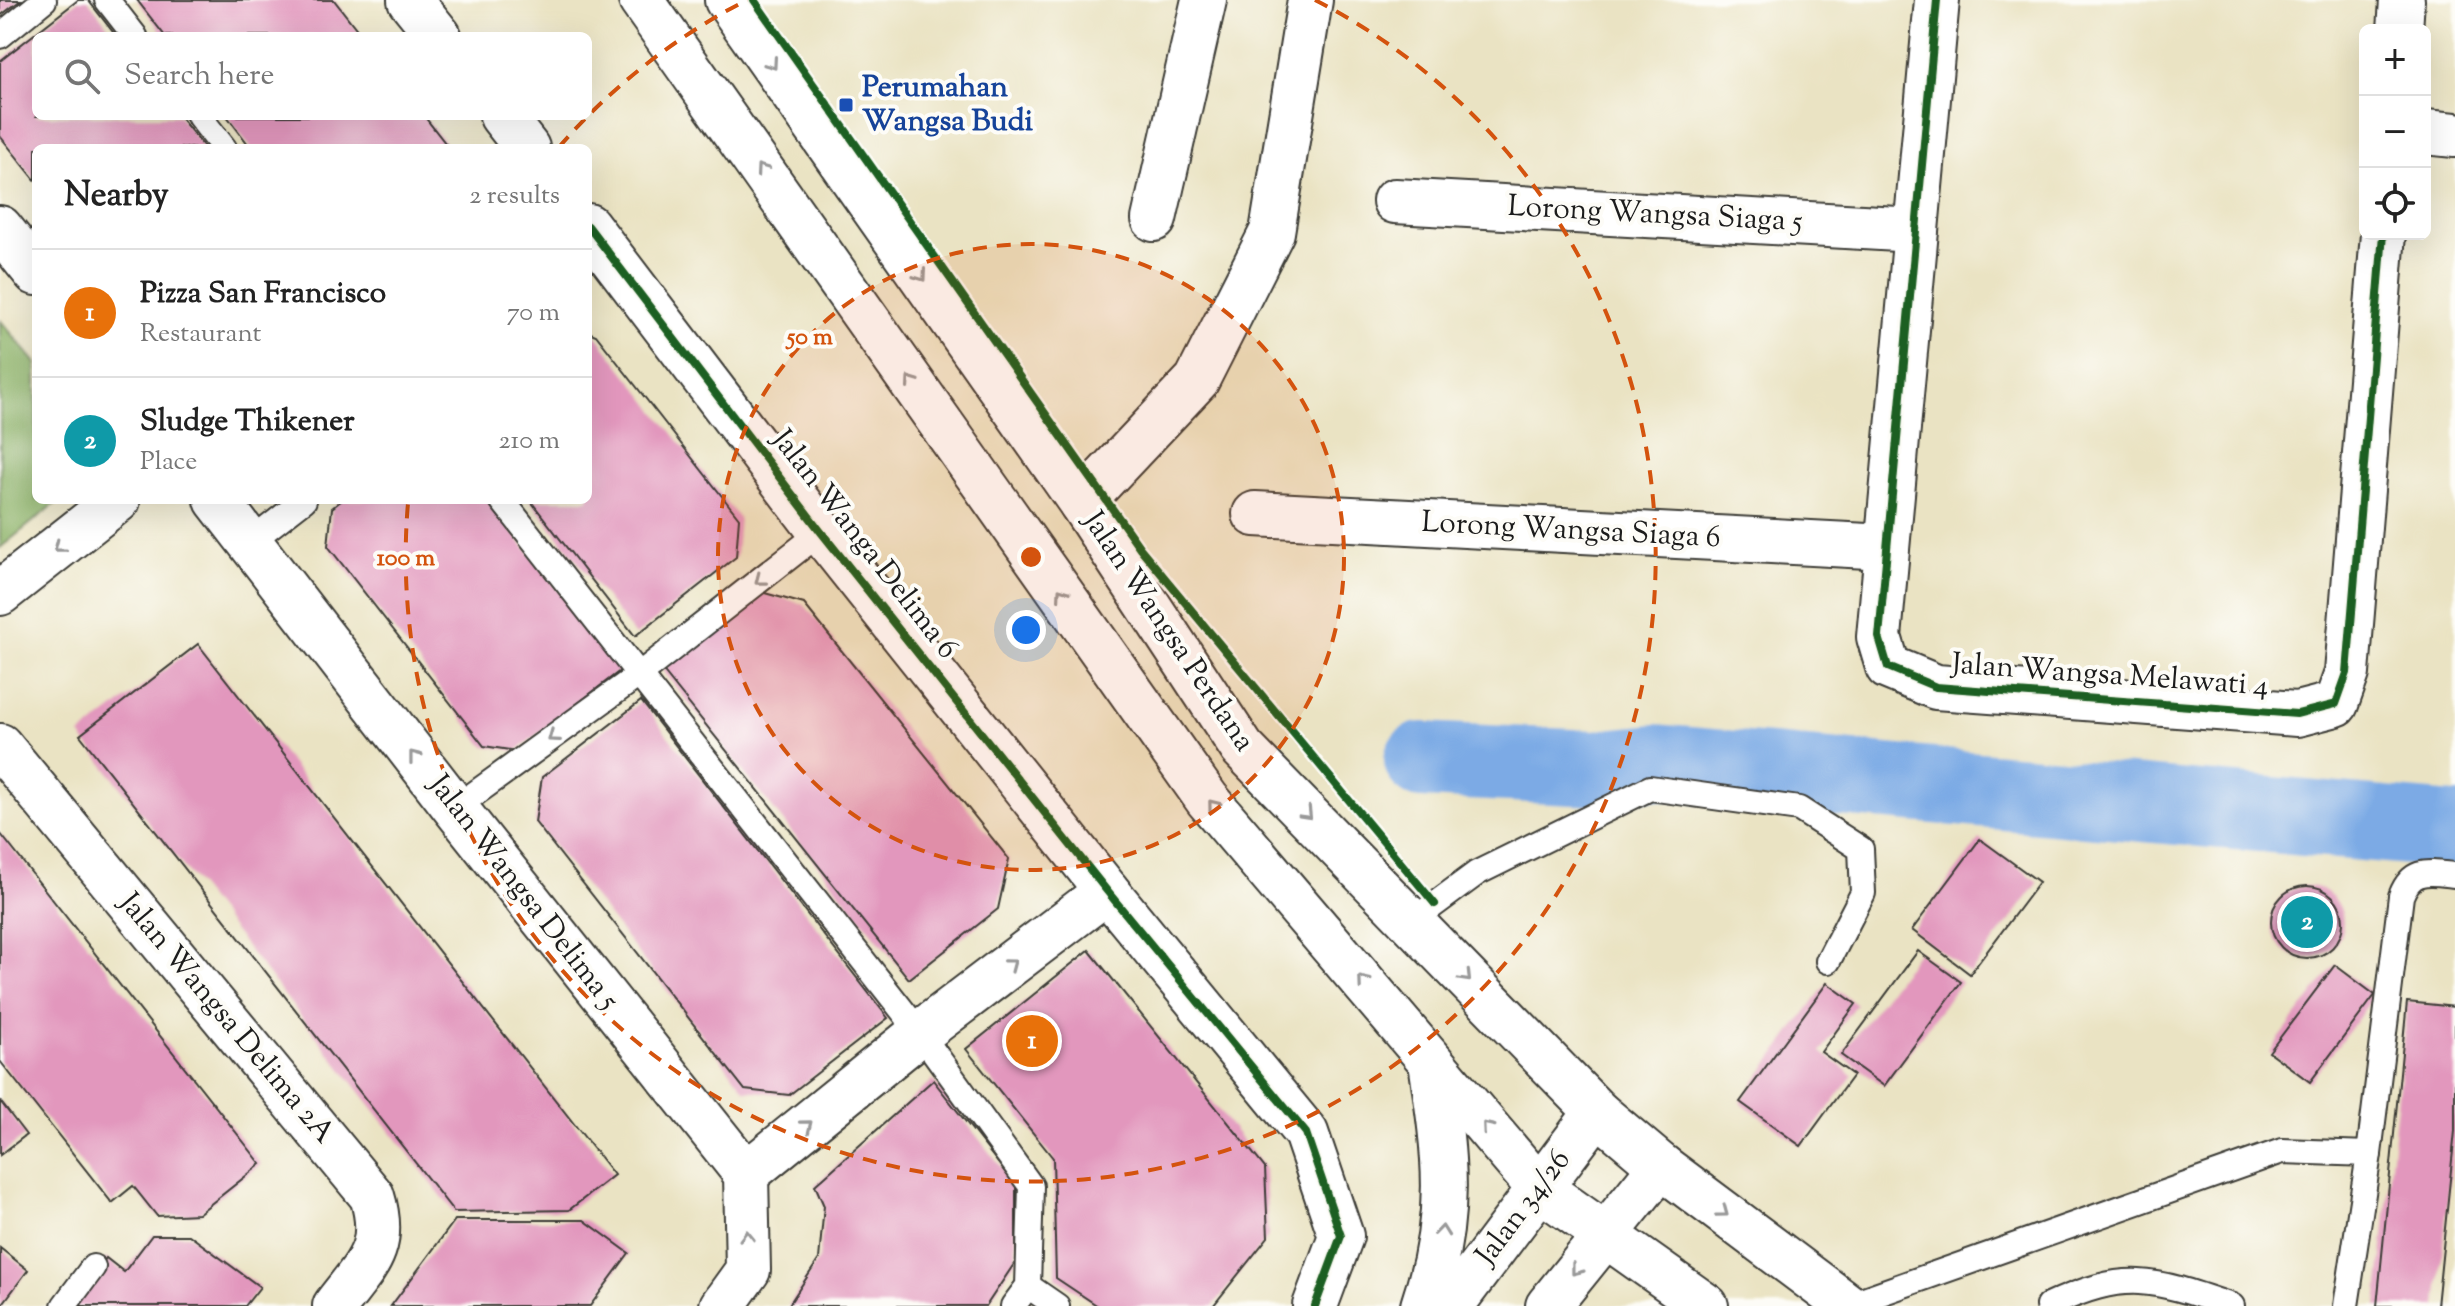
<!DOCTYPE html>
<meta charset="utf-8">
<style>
body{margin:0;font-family:"Sorts Mill Goudy",serif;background:#f6f6f6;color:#222}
.controls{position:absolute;right:24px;top:24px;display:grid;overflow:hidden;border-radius:12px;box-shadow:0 8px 32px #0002}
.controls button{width:72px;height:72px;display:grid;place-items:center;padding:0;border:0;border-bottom:2px solid #e0e0e0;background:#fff;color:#222;font:40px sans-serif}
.you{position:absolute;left:1026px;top:630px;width:28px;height:28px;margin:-20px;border:6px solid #fff;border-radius:50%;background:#1a73e8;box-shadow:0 0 0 12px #1a73e833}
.badge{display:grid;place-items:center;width:52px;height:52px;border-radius:50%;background:#1a73e8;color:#fff;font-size:26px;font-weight:700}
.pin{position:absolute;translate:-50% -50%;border:4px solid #fff;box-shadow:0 2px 8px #0006}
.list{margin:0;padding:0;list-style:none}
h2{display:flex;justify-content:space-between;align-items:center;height:104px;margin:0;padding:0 32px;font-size:34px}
h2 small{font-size:26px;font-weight:400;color:#767676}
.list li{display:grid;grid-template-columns:52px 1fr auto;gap:24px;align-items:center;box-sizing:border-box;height:128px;padding:0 32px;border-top:2px solid #e0e0e0}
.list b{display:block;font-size:30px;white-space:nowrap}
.list p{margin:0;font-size:26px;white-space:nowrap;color:#767676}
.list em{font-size:26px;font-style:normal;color:#767676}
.icon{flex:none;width:44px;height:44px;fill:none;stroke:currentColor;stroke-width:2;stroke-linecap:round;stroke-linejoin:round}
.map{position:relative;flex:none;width:2455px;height:1306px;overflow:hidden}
.search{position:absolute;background:#fff;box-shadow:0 8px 32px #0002;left:32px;top:32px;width:560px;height:88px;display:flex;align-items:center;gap:20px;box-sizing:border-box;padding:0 28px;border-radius:12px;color:#767676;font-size:30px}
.panel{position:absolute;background:#fff;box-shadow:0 8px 32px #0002;left:32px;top:144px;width:560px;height:360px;border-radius:12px}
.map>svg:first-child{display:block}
.forest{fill:#8cb267;stroke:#546742;stroke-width:2}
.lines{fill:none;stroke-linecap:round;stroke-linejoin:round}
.river{stroke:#7baae5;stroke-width:76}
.building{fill:#e297bd}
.service-casing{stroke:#3b3a35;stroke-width:28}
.minor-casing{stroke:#3b3a35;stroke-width:48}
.tertiary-casing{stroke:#3b3a35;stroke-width:48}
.secondary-casing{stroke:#3b3a35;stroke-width:48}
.service{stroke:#fff;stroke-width:24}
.minor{stroke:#fff;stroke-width:44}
.tertiary{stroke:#fff;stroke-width:44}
.secondary{stroke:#fff;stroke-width:44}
.cycleway-casing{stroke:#fdfcf7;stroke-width:13}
.cycleway{stroke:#1b5e20;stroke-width:8}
.oneway{stroke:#999}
.ring{fill:none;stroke:#d4530e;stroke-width:4;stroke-dasharray:14 10}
.transit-dot{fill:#1a4fb4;stroke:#fdfcf7;stroke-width:3}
.labels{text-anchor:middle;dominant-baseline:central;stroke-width:8;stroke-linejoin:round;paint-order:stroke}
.transit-label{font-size:30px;font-weight:bold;fill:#164399;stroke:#fdfcf7;text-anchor:start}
.street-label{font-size:30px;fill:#1c1c1c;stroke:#fdfcf7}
.centre{fill:#d4530e;stroke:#fdfcf7;stroke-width:4}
.ring-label{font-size:24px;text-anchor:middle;font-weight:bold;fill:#d4530e;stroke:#fdfcf7;stroke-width:8;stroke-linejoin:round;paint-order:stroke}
</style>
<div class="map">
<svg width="2455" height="1306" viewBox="0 0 2455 1306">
<rect width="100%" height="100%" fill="#fdfcf7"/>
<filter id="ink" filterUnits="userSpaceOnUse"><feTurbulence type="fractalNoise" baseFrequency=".0125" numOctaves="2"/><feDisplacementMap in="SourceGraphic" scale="16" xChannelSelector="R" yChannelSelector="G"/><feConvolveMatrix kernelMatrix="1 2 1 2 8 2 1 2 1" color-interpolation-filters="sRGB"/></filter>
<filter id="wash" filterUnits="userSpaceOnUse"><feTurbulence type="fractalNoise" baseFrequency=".006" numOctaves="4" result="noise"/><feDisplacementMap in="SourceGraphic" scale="32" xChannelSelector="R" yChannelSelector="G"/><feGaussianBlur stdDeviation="1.8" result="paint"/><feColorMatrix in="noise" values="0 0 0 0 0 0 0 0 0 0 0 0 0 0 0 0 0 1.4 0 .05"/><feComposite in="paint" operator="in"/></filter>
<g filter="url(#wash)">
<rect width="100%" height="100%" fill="#eae3c3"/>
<polygon class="forest" points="0,320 36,363 36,500 60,500 0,548"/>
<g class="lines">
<polyline class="river" points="1422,760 1595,768 1656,762 2455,831"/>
</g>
<g id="blocks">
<g class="building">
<polygon points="0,0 21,0 0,16"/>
<polygon points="78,0 88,0 116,36 36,36 36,116 179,116 205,148 36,148 36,181 0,136 0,61"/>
<polygon points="137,0 334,0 362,36 165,36"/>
<polygon points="227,116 424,116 449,148 251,148"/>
<polygon points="588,332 596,335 739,518 736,557 635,636 530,500 588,500"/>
<polygon points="342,500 488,500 621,670 516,751 484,746 328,546 332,508"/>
<polygon points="761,592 804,604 1009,859 998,909 909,979 662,670"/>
<polygon points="198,644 614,1175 569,1210 454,1212 80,735"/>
<polygon points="641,701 888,1018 789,1095 745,1090 535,822 542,777"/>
<polygon points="0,833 261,1164 198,1214 157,1216 133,1186 112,1203 0,1061"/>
<polygon points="1980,839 2039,882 1970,974 1912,930"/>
<circle cx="2307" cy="922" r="36"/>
<polygon points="1089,950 1265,1168 1268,1237 1213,1306 1098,1306 1056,1278 1053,1158 966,1049"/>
<polygon points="1918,951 1961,982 1884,1086 1841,1055"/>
<polygon points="2335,965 2375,995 2310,1082 2269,1052"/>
<polygon points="1827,983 1856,1004 1821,1052 1853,1075 1801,1146 1740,1102"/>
<polygon points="2407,1002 2455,1007 2455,1131 2437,1306 2377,1306"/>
<polygon points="933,1080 1016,1186 1016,1261 986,1306 788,1306 819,1259 824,1206 815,1185"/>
<polygon points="0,1101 26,1135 0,1155"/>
<polygon points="455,1220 584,1220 629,1253 590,1306 391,1306"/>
<polygon points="152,1235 189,1235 260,1287 245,1306 70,1306 106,1258 124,1272"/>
<polygon points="0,1248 28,1270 1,1306 0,1306"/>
</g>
</g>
</g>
<g filter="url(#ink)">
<use href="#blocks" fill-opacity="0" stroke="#3b3a35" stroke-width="2"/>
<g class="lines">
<g class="service-casing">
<g id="service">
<polyline points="107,0 135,36"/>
<polyline points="0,36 44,0"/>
<polyline points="199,116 224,148"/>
<polyline points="502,500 920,1033 1031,1186 1028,1286 1013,1306"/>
<polyline points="250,542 304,500"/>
<polyline points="455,808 640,674 821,532"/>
<polyline points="1412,921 1477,873 1650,788 1799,809 1861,849 1863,893 1828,961"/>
<polyline points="1028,1286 1057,1306"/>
<path d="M1847,1305L2282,1151L2369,1154L2401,896C2412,868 2427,872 2455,875"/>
<polyline points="64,1306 93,1267"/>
<path d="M2048,1306C2126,1269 2153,1279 2232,1306"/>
<polyline points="2346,1306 2369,1154"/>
</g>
</g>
<g class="minor-casing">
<g id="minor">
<polyline points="410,0 439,36"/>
<polyline points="1937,0 1879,637 1888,667 1936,687 2297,714 2336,704 2347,673 2383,234"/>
<polyline points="2400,30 2402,0"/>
<polyline points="502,116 527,148"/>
<polyline points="2425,132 2455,135"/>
<polyline points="1395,201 1916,230"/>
<polyline points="1154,219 1204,0"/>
<polyline points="588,226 821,532 1107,891 1306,1133 1341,1236 1315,1306"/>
<polyline points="0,228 36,273"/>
<polyline points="217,500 455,808 746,1174 748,1270 722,1306"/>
<polyline points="1255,514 1887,547"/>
<polyline points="0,593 118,500"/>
<path d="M0,746L372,1196C388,1249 366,1265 335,1306"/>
<polyline points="746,1174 920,1033 1107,891"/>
</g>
</g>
<g class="tertiary-casing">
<polyline id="tertiary" points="1081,503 1197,380 1272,232 1310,0"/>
</g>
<g class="secondary-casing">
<g id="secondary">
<polyline points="641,0 1207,799 1538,1187 1706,1306"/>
<polyline points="727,0 1081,503 1242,748 1597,1112 1661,1166 1848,1306"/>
<path d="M1423,1306C1454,1214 1445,1156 1431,1062"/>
<polyline points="1451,1306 1597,1112"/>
<polyline points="1548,1306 1661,1166"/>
</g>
</g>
<use href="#service" class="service"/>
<use href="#minor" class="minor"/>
<use href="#tertiary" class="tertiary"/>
<use href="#secondary" class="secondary"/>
<g class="cycleway-casing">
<g id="cycleway">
<polyline points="754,0 1140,548 1435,904"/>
<polyline points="1937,0 1879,637 1888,667 1936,687 2297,714 2336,704 2347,673 2383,234"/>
<polyline points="588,226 821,532 1107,891 1306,1133 1341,1236 1315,1306"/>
</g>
</g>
<use href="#cycleway" class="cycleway"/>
</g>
<defs><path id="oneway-chevron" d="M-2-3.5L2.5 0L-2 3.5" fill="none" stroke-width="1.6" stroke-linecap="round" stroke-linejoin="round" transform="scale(2)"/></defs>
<g class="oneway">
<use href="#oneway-chevron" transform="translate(772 64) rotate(55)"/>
<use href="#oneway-chevron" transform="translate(761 169) rotate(-125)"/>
<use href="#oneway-chevron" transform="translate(921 276) rotate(55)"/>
<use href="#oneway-chevron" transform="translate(911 381) rotate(-125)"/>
<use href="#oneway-chevron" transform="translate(59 547) rotate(142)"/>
<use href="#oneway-chevron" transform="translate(760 580) rotate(142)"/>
<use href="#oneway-chevron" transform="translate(1062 593) rotate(-125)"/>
<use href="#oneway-chevron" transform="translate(553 737) rotate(144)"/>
<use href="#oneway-chevron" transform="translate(414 756) rotate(-128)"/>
<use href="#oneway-chevron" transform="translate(1213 805) rotate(-129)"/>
<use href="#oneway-chevron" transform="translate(1307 814) rotate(46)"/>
<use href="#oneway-chevron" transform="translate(1011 964) rotate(-37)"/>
<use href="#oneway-chevron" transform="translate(1466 977) rotate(46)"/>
<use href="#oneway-chevron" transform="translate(1363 981) rotate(-130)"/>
<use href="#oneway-chevron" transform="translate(807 1125) rotate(-39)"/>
<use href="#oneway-chevron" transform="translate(1487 1127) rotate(-130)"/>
<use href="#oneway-chevron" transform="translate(1723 1212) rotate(37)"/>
<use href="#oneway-chevron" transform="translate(1442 1231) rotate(-84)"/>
<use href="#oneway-chevron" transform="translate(747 1236) rotate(-91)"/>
<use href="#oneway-chevron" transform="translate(1576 1270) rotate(128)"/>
</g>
</g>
<circle cx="1031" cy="557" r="313" fill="#d4530e" fill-opacity=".12"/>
<g class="ring">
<circle cx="1031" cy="557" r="313"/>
<path d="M559 147A625 625 0 0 1 747 0M1315 0A625 625 0 1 1 408 503"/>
</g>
<rect class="transit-dot" x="838" y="97" width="16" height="16" rx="4"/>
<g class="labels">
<g class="transit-label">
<text x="862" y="88">Perumahan<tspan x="862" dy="34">Wangsa Budi</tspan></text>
</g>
<g class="street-label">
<text transform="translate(1655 215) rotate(3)">Lorong Wangsa Siaga 5</text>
<text transform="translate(1571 531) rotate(3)">Lorong Wangsa Siaga 6</text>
<text transform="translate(864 545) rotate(52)">Jalan Wanga Delima 6</text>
<text transform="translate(1168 632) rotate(56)">Jalan Wangsa Perdana</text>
<text transform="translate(2110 676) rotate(4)">Jalan Wangsa Melawati 4</text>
<text transform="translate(523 893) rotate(52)">Jalan Wangsa Delima 5</text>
<text transform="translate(226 1019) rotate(50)">Jalan Wangsa Delima 2A</text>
<text transform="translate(1524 1208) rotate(-53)">Jalan 34/26</text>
</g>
</g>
<circle cx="1031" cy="557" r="12" class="centre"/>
<g class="ring-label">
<text x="810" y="344">50 m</text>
<text x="406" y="565">100 m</text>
</g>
</svg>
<div class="controls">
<button>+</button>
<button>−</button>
<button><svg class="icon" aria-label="locate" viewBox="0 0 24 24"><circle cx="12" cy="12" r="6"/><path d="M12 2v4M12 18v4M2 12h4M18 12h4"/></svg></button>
</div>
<div class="you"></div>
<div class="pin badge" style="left:1032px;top:1041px;background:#e8710a">1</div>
<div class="pin badge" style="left:2307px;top:922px;background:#0f9aa8">2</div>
<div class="search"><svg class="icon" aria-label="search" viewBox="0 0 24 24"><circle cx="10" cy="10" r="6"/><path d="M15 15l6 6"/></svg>Search here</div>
<section class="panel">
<h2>Nearby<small>2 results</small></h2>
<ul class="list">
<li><span class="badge" style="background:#e8710a">1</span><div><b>Pizza San Francisco</b><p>Restaurant</p></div><em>70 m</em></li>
<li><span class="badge" style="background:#0f9aa8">2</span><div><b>Sludge Thikener</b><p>Place</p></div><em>210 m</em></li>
</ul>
</section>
</div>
